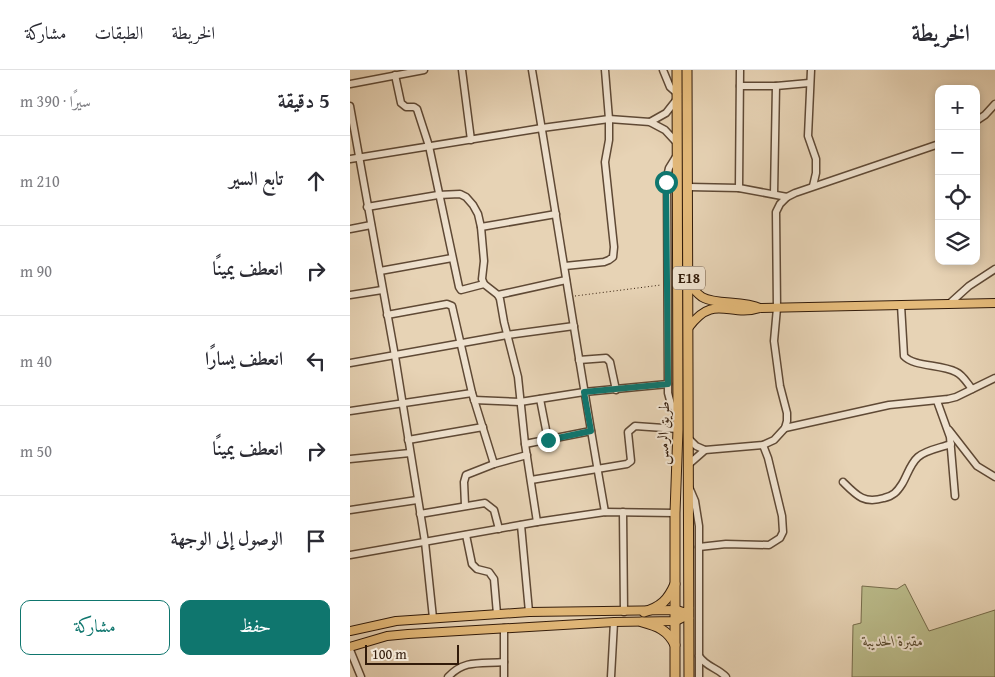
<!DOCTYPE html>
<html lang="ar">
<meta charset="utf-8">
<style>
body{margin:0;font-family:"Gentium Book Plus",Amiri,serif;background:#f2f2f3;color:#2b2b33;direction:rtl}
.controls{position:absolute;right:15px;top:15px;display:grid;overflow:hidden;border-radius:10px;box-shadow:0 2px 8px #0003}
.controls button{width:45px;height:45px;display:grid;place-items:center;padding:0;border:0;border-bottom:1px solid #e1e1e2;background:#fff;color:#2b2b33;font:25px sans-serif}
.scale{position:absolute;left:15px;bottom:12px;width:94px;box-sizing:border-box;padding-left:5px;border:2px solid #321b0a;border-top:0;font-size:14px;line-height:18px;white-space:nowrap;color:#321b0a;-webkit-text-stroke:4px #efe2cf;paint-order:stroke}
.stop{position:absolute;width:15px;height:15px;margin:-11px;border:4px solid #0f766e;border-radius:50%;background:#fff}
.stop.end{background:#0f766e;border-color:#fff;box-shadow:0 1px 5px #0008}
.list{margin:0;padding:0;list-style:none}
h2{display:flex;justify-content:space-between;align-items:center;height:65px;margin:0;padding:0 20px;font-size:21px}
h2 small{font-size:16px;font-weight:400;color:#7c7c81}
.list li{display:grid;grid-template-columns:32px 1fr auto;gap:15px;align-items:center;box-sizing:border-box;height:90px;padding:0 20px;border-top:1px solid #e1e1e2}
.list b{display:block;font-size:19px;white-space:nowrap}
.list em{font-size:16px;font-style:normal;color:#7c7c81}
.actions{display:flex;gap:10px;padding:15px 20px}
.actions a{flex:1;padding:11px 0;border:1px solid #0f766e;border-radius:10px;text-align:center;font-size:18px;color:#0f766e}
.actions .main{background:#0f766e;color:#fff}
.icon{flex:none;width:28px;height:28px;fill:none;stroke:currentColor;stroke-width:2;stroke-linecap:round;stroke-linejoin:round}
.map{position:relative;flex:none;width:645px;height:607px;overflow:hidden;direction:ltr}
header{display:flex;align-items:center;gap:30px;box-sizing:border-box;height:70px;padding:0 25px;background:#fff;border-bottom:1px solid #e1e1e2}
header strong{font-size:24px}
nav{display:flex;gap:28px;margin-inline-start:auto;font-size:18px}
main{display:flex}
aside{flex:1;background:#fff}
.map>svg:first-child{display:block}
.green{fill:#babb8a;stroke:#766b4a}
.lines{fill:none;stroke-linecap:round;stroke-linejoin:round}
.minor-casing{stroke:#5f4935;stroke-width:9}
.major-casing{stroke:#321b0a;stroke-width:10}
.highway-casing{stroke:#321b0a;stroke-width:11}
.path{stroke:#321b0a;stroke-width:1;stroke-dasharray:1 2.5;stroke-linecap:butt}
.minor{stroke:#efe2cf;stroke-width:6}
.major{stroke:#e4ba7a;stroke-width:8}
.highway{stroke:#e4ba7a;stroke-width:9}
.route{stroke:#0f766e;stroke-width:6}
.labels{text-anchor:middle;dominant-baseline:central;stroke-width:4;stroke-linejoin:round;paint-order:stroke}
.shield{fill:#efe2cf;stroke:#6b5745;stroke-width:1}
.shield-label{font-size:14px;font-weight:bold;fill:#321b0a}
.street-label{font-size:15px;fill:#321b0a;stroke:#efe2cf}
.park-label{font-size:15px;font-style:italic;fill:#5b4b30;stroke:#efe2cf}
</style>
<header>
<strong>الخريطة</strong>
<nav><a>الخريطة</a><a>الطبقات</a><a>مشاركة</a></nav>
</header>
<main>
<div class="map">
<svg width="645" height="607" viewBox="0 0 645 607">
<rect width="100%" height="100%" fill="#e7d3b5"/>
<filter id="stains"><feTurbulence type="fractalNoise" baseFrequency=".004" numOctaves="4"/><feColorMatrix values="0 0 0 0 .2 0 0 0 0 .09 0 0 0 0 .02 0 0 0 .5 -.17"/></filter>
<radialGradient id="worn" r=".72"><stop offset=".6" stop-color="#630" stop-opacity="0"/><stop offset="1" stop-color="#630" stop-opacity=".3"/></radialGradient>
<polygon class="green" points="555,514 579,561 645,540 645,607 502,607 503,555 511,553 512,516 547,519"/>
<g class="lines">
<g class="minor-casing">
<g id="minor">
<polyline points="112,0 121,70"/>
<path d="M182,0C207,148 229,295 255,442"/>
<polyline points="313,0 320,17 328,24"/>
<polyline points="461,0 458,66 466,89 466,103 463,116"/>
<polyline points="45,5 51,33 56,37 64,37 67,39 79,76 109,217 111,220 134,214"/>
<polyline points="0,14 74,0"/>
<polyline points="390,16 426,16 459,13"/>
<polyline points="0,36 45,286 75,472 83,548"/>
<polyline points="626,51 635,45 645,34"/>
<polyline points="300,52 316,43 327,29"/>
<polyline points="327,85 319,98 317,107 318,323 321,334 327,341"/>
<polyline points="0,89 192,58 259,49 300,52 315,60 327,73"/>
<polyline points="339,117 389,118 437,127"/>
<polyline points="389,118 390,0"/>
<polyline points="424,124 426,16"/>
<polyline points="17,137 88,125 110,124 116,127 123,135 128,144 131,157 134,191 132,209 134,214 148,225 150,229 154,252 168,307 175,374 187,452"/>
<polyline points="131,157 206,144"/>
<polyline points="0,159 21,155"/>
<polyline points="215,196 254,192 259,190 263,187 264,177 255,92 259,70 259,49 255,0"/>
<polyline points="30,201 102,188"/>
<polyline points="0,225 32,220"/>
<polyline points="148,225 216,210"/>
<polyline points="599,234 619,216 645,199"/>
<path d="M551,235L554,286C564,297 591,294 606,302C613,305 617,313 622,319"/>
<polyline points="37,245 97,234 102,236 122,323 144,394"/>
<polyline points="229,290 256,288 260,292 266,320"/>
<polyline points="0,293 157,265 224,256"/>
<polyline points="190,329 198,370"/>
<polyline points="124,330 170,332 234,322 318,314"/>
<polyline points="587,331 600,367 605,426"/>
<polyline points="0,341 122,323"/>
<polyline points="435,358 539,335 598,329 606,327 645,308"/>
<polyline points="599,360 627,396 645,407"/>
<polyline points="339,369 346,376 355,380"/>
<polyline points="58,370 133,357"/>
<polyline points="175,374 241,361"/>
<polyline points="0,389 60,383"/>
<polyline points="339,394 355,380 413,375 424,370 435,358 437,351 437,343 430,316 424,271 427,238 426,142 430,134 437,127 445,123 589,74"/>
<polyline points="181,410 277,394 281,391 278,362 285,356 328,359"/>
<path d="M493,412C507,426 514,434 534,428C543,426 547,422 552,414C557,406 560,394 568,387C576,380 590,378 601,374"/>
<polyline points="339,417 345,431 349,456 349,607"/>
<polyline points="115,435 114,412 116,405 144,394 177,385"/>
<polyline points="0,440 67,430"/>
<polyline points="273,442 274,542"/>
<polyline points="70,444 135,433 144,440 149,459"/>
<polyline points="171,455 179,542"/>
<polyline points="116,465 122,494 127,499 139,502 144,509 147,544"/>
<polyline points="349,477 376,474 419,475 430,468 433,462 432,446 418,388 413,375"/>
<polyline points="0,485 187,452 255,442 325,443"/>
<polyline points="0,580 11,607"/>
<path d="M349,586C356,597 368,598 376,607"/>
<path d="M98,607C115,589 131,594 154,592"/>
<polyline points="154,607 154,558"/>
<polyline points="261,607 264,552"/>
</g>
</g>
<g class="major-casing">
<g id="major">
<path d="M339,212C342,217 346,223 352,227C366,235 393,230 410,238"/>
<path d="M339,257C364,223 379,248 410,238L645,233"/>
<polyline points="0,561 46,551 179,542 327,540 333,542 339,548"/>
<polyline points="0,577 37,566 58,564 264,552 326,551 334,547 339,538"/>
</g>
</g>
<g class="highway-casing">
<g id="highway">
<polyline points="337,0 339,607"/>
<path d="M294,542C311,537 318,530 325,514"/>
<path d="M292,552C307,556 318,560 325,575"/>
<polyline points="325,607 325,443 328,359 327,0"/>
</g>
</g>
<polyline class="path" points="225,226 311,215"/>
<use href="#minor" class="minor"/>
<use href="#major" class="major"/>
<use href="#highway" class="highway"/>
</g>
<g class="lines">
<polyline class="route" points="198,370 241,361 234,322 318,314 316,112"/>
</g>
<g class="labels">
<rect class="shield" x="323" y="196.5" width="32" height="23" rx="4"/>
<g class="shield-label">
<text x="339" y="208">E18</text>
</g>
<g class="street-label">
<text transform="translate(313 363) rotate(-89)">طريق الرمس</text>
</g>
<g class="park-label">
<text x="543" y="570">مقبرة الحديبة</text>
</g>
</g>
<rect width="100%" height="100%" filter="url(#stains)"/>
<rect width="100%" height="100%" fill="url(#worn)"/>
</svg>
<div class="controls">
<button>+</button>
<button>−</button>
<button><svg class="icon" aria-label="locate" viewBox="0 0 24 24"><circle cx="12" cy="12" r="6"/><path d="M12 2v4M12 18v4M2 12h4M18 12h4"/></svg></button>
<button><svg class="icon" aria-label="layers" viewBox="0 0 24 24"><path d="M12 4l9 5-9 5-9-5zM3 14l9 5 9-5"/></svg></button>
</div>
<div class="scale">100 m</div>
<div class="stop" style="left:316px;top:112px"></div>
<div class="stop end" style="left:198px;top:370px"></div>
</div>
<aside>
<h2>5 دقيقة<small>سيرًا · 390 m</small></h2>
<ul class="list">
<li><svg class="icon" aria-label="ahead" viewBox="0 0 24 24"><path d="M12 20V5M6 11l6-6 6 6"/></svg><div><b>تابع السير</b></div><em>210 m</em></li>
<li><svg class="icon" aria-label="right" viewBox="0 0 24 24"><path d="M7 20v-9h11M14 6l5 5-5 5"/></svg><div><b>انعطف يمينًا</b></div><em>90 m</em></li>
<li><svg class="icon" aria-label="left" viewBox="0 0 24 24"><path d="M17 20v-9H6M10 6l-5 5 5 5"/></svg><div><b>انعطف يسارًا</b></div><em>40 m</em></li>
<li><svg class="icon" aria-label="right" viewBox="0 0 24 24"><path d="M7 20v-9h11M14 6l5 5-5 5"/></svg><div><b>انعطف يمينًا</b></div><em>50 m</em></li>
<li><svg class="icon" aria-label="arrive" viewBox="0 0 24 24"><path d="M6 21V4h12l-3 4 3 4H6"/></svg><div><b>الوصول إلى الوجهة</b></div></li>
</ul>
<div class="actions"><a class="main">حفظ</a><a>مشاركة</a></div>
</aside>
</main>
